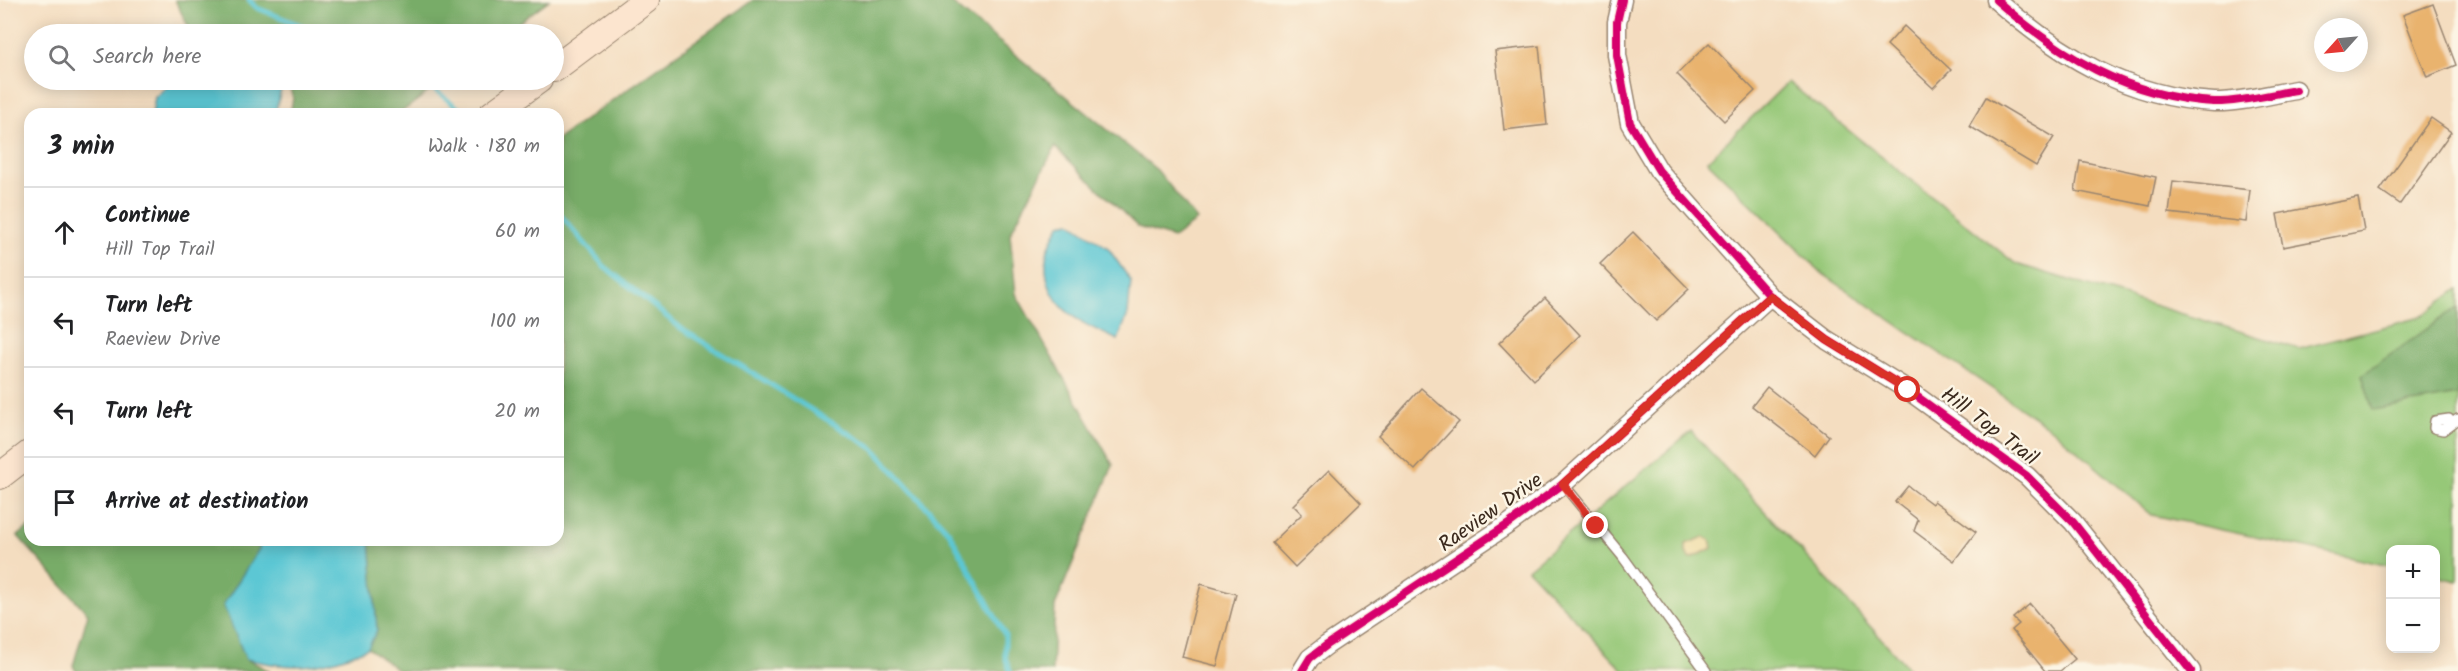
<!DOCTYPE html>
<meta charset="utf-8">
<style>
body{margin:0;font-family:Kalam,sans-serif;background:#f2f2f2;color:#202124}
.controls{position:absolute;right:18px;bottom:18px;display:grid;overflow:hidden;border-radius:12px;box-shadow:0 3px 15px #0003}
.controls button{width:54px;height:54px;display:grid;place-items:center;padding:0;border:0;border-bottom:2px solid #e0e0e0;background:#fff;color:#202124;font:30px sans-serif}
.compass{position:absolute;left:2314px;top:18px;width:54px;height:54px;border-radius:50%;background:#fff;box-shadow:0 3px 15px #0003;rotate:243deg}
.stop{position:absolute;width:18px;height:18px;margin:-14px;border:4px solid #d93025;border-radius:50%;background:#fff}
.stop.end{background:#d93025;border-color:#fff;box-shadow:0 2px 6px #0008}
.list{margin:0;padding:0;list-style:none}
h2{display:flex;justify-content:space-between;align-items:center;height:78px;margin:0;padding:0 24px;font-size:26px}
h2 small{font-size:20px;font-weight:400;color:#757577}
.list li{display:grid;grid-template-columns:39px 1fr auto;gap:18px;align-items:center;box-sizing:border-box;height:90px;padding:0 24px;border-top:2px solid #e0e0e0}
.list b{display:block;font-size:22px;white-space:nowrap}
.list p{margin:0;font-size:20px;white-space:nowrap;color:#757577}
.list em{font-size:20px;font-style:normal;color:#757577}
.icon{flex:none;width:33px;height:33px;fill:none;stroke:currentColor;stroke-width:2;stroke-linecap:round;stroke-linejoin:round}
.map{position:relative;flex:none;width:2458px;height:671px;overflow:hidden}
.search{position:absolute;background:#fff;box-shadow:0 3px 15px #0003;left:24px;top:24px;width:540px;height:66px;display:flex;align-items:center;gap:15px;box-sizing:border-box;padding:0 21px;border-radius:33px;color:#757577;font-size:22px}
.panel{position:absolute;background:#fff;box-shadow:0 3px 15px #0003;left:24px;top:108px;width:540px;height:438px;border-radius:18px}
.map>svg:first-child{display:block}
.green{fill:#96c878;stroke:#68794b;stroke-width:1.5}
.forest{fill:#78ac68;stroke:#5a6b43;stroke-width:1.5}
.sand{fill:#eeda9e;stroke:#94825e;stroke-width:1.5}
.water{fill:#5bc7d4;stroke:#4b7879;stroke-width:1.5}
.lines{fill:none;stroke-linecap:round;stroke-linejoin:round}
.stream{stroke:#5bc7d4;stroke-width:5}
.building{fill:#e9b36e}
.service-casing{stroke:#98846f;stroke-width:12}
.minor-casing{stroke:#98846f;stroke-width:21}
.secondary-casing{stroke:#98846f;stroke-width:28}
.service{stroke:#fff;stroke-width:9}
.minor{stroke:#fff;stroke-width:18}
.secondary{stroke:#fce5cf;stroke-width:26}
.cycleway-casing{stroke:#fcf5e5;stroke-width:11}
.cycleway{stroke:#d6006c;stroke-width:8}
.route{stroke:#d93025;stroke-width:8}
.labels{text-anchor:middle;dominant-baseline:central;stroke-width:5;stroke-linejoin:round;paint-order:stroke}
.street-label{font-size:21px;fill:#3b2a1e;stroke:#fcf5e5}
</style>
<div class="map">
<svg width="2458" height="671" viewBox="0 0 2458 671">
<rect width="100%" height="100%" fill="#fcf5e5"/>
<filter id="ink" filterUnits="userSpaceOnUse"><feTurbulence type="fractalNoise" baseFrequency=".0167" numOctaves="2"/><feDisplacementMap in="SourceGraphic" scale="12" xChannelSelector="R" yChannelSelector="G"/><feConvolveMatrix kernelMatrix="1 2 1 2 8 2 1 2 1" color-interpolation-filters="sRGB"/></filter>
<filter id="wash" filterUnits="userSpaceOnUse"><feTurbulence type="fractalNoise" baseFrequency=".008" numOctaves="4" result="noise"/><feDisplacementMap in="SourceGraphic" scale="24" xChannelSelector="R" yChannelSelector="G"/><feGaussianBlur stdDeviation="1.35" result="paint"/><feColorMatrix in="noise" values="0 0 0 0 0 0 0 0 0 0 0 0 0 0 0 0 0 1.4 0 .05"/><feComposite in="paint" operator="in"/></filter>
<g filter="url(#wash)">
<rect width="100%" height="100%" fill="#f4ddc0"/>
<g class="green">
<polygon points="1788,82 2016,264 2299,349 2421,317 2458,289 2458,581 2436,576 2436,550 2390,550 2390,566 2152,515 2053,430 1823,274 1707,161"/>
<polygon points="1691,431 1911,671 1624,671 1528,569"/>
</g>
<g class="forest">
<polygon points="175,0 549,0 504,34 192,34"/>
<polygon points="753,0 948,0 1157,170 1197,220 1173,238 1138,227 1055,147 1010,234 1016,294 1113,465 1055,606 1052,671 399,671 368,648 377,630 370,540 558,540 558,139"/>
<polygon points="287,80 444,80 399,114 290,114 293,98"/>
<polygon points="2458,307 2458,395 2373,410 2362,375"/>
<polygon points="30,526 30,540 261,540 246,659 270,671 76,671 73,666 88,614 18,536"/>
</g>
<polygon class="sand" points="1704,537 1710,540 1712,548 1691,559 1686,553 1686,544"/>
<g class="water">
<polygon points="175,80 281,80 283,82 275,114 152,114 155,97"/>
<path d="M1070,222L1108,248L1131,281L1128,314L1118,340C1081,323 1043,308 1046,259C1046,249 1055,235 1060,224Z"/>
<path d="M261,540H370L377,630L368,648C322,668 295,671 246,659L223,605L259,549Z"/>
</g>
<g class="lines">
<g class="stream">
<polyline points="249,0 257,8 323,34"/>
<polyline points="422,80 466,114"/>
<polyline points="558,212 604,266 682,329 874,449 949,532 1005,635 1005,657 1010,671"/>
</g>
</g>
<g id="blocks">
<g class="building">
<polygon points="2433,4 2456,65 2427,77 2403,15"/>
<polygon points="1904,26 1951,70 1933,88 1887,45"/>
<polygon points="1709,43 1755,91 1724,121 1677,74"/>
<polygon points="1539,46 1547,125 1504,130 1495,51"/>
<polygon points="1986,97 2054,137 2036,166 1969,126"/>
<polygon points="2431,118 2451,132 2400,204 2380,190"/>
<polygon points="2080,161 2156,177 2150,206 2075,191"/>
<polygon points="2173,181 2250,190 2246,222 2169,213"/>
<polygon points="2358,198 2364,231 2283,247 2277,214"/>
<polygon points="1633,232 1689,289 1656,321 1600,264"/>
<polygon points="1545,298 1580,335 1534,380 1499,343"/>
<polygon points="1767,387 1829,436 1815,455 1752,406"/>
<polygon points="1421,388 1459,422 1415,470 1378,436"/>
<polygon points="1329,470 1361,503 1295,567 1272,543 1302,514 1293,505"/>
<polygon points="1908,486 1932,504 1934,501 1976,532 1954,561 1914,531 1918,520 1895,502"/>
<polygon points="1201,584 1236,594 1217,666 1182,657"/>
<polygon points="2030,604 2075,659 2060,671 2045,671 2012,630 2019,624 2013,618"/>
</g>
</g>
</g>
<g filter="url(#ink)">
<use href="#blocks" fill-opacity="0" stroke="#98846f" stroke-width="1.5"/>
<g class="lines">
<g class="service-casing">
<g id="service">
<polyline points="2449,419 2435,421 2434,428 2443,430 2458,419"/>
<polyline points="1563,484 1623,557 1706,671"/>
</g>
</g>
<g class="minor-casing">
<g id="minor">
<polyline points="1622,0 1617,22 1617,55 1630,123 1659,171 1770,296 1827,340 1908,390 2027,476 2073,522 2191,671"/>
<path d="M1996,0C2060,56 2127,97 2214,102C2238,103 2272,94 2296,90"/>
<polyline points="1302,671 1310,658 1327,645 1510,523 1563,484 1770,296"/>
</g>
</g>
<g class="secondary-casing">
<g id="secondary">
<polyline points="554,69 646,0"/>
<polyline points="492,114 539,80"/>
<polyline points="0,476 30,453"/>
</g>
</g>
<use href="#service" class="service"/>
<use href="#minor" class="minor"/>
<use href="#secondary" class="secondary"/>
<g class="cycleway-casing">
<g id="cycleway">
<polyline points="1622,0 1617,22 1617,55 1630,123 1659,171 1770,296 1827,340 1908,390 2027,476 2073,522 2191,671"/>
<path d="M1996,0C2060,56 2127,97 2214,102C2238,103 2272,94 2296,90"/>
<polyline points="1302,671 1310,658 1327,645 1510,523 1563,484 1770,296"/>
</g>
</g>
<use href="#cycleway" class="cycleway"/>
</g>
</g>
<g class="lines" filter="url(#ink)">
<polyline class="route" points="1596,526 1563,484 1770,296 1827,340 1908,390"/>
</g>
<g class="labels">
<g class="street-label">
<text transform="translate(1989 427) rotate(37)">Hill Top Trail</text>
<text transform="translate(1491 513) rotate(-35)">Raeview Drive</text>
</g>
</g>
</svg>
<div class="controls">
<button>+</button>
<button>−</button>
</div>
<svg class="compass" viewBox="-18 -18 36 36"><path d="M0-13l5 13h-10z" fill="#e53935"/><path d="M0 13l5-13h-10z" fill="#757577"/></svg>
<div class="stop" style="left:1908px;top:390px"></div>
<div class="stop end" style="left:1596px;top:526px"></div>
<div class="search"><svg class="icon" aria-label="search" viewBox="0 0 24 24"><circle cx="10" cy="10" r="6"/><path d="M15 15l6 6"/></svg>Search here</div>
<section class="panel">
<h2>3 min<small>Walk · 180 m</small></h2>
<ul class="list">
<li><svg class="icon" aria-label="ahead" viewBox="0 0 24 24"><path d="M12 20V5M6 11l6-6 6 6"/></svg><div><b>Continue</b><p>Hill Top Trail</p></div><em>60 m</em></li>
<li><svg class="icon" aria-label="left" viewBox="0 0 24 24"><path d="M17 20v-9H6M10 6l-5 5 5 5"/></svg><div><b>Turn left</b><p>Raeview Drive</p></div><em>100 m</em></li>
<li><svg class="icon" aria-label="left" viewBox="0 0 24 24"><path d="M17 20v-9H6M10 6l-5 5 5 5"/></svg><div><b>Turn left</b></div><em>20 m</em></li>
<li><svg class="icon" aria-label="arrive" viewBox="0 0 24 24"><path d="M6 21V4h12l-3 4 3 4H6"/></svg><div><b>Arrive at destination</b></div></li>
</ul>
</section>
</div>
